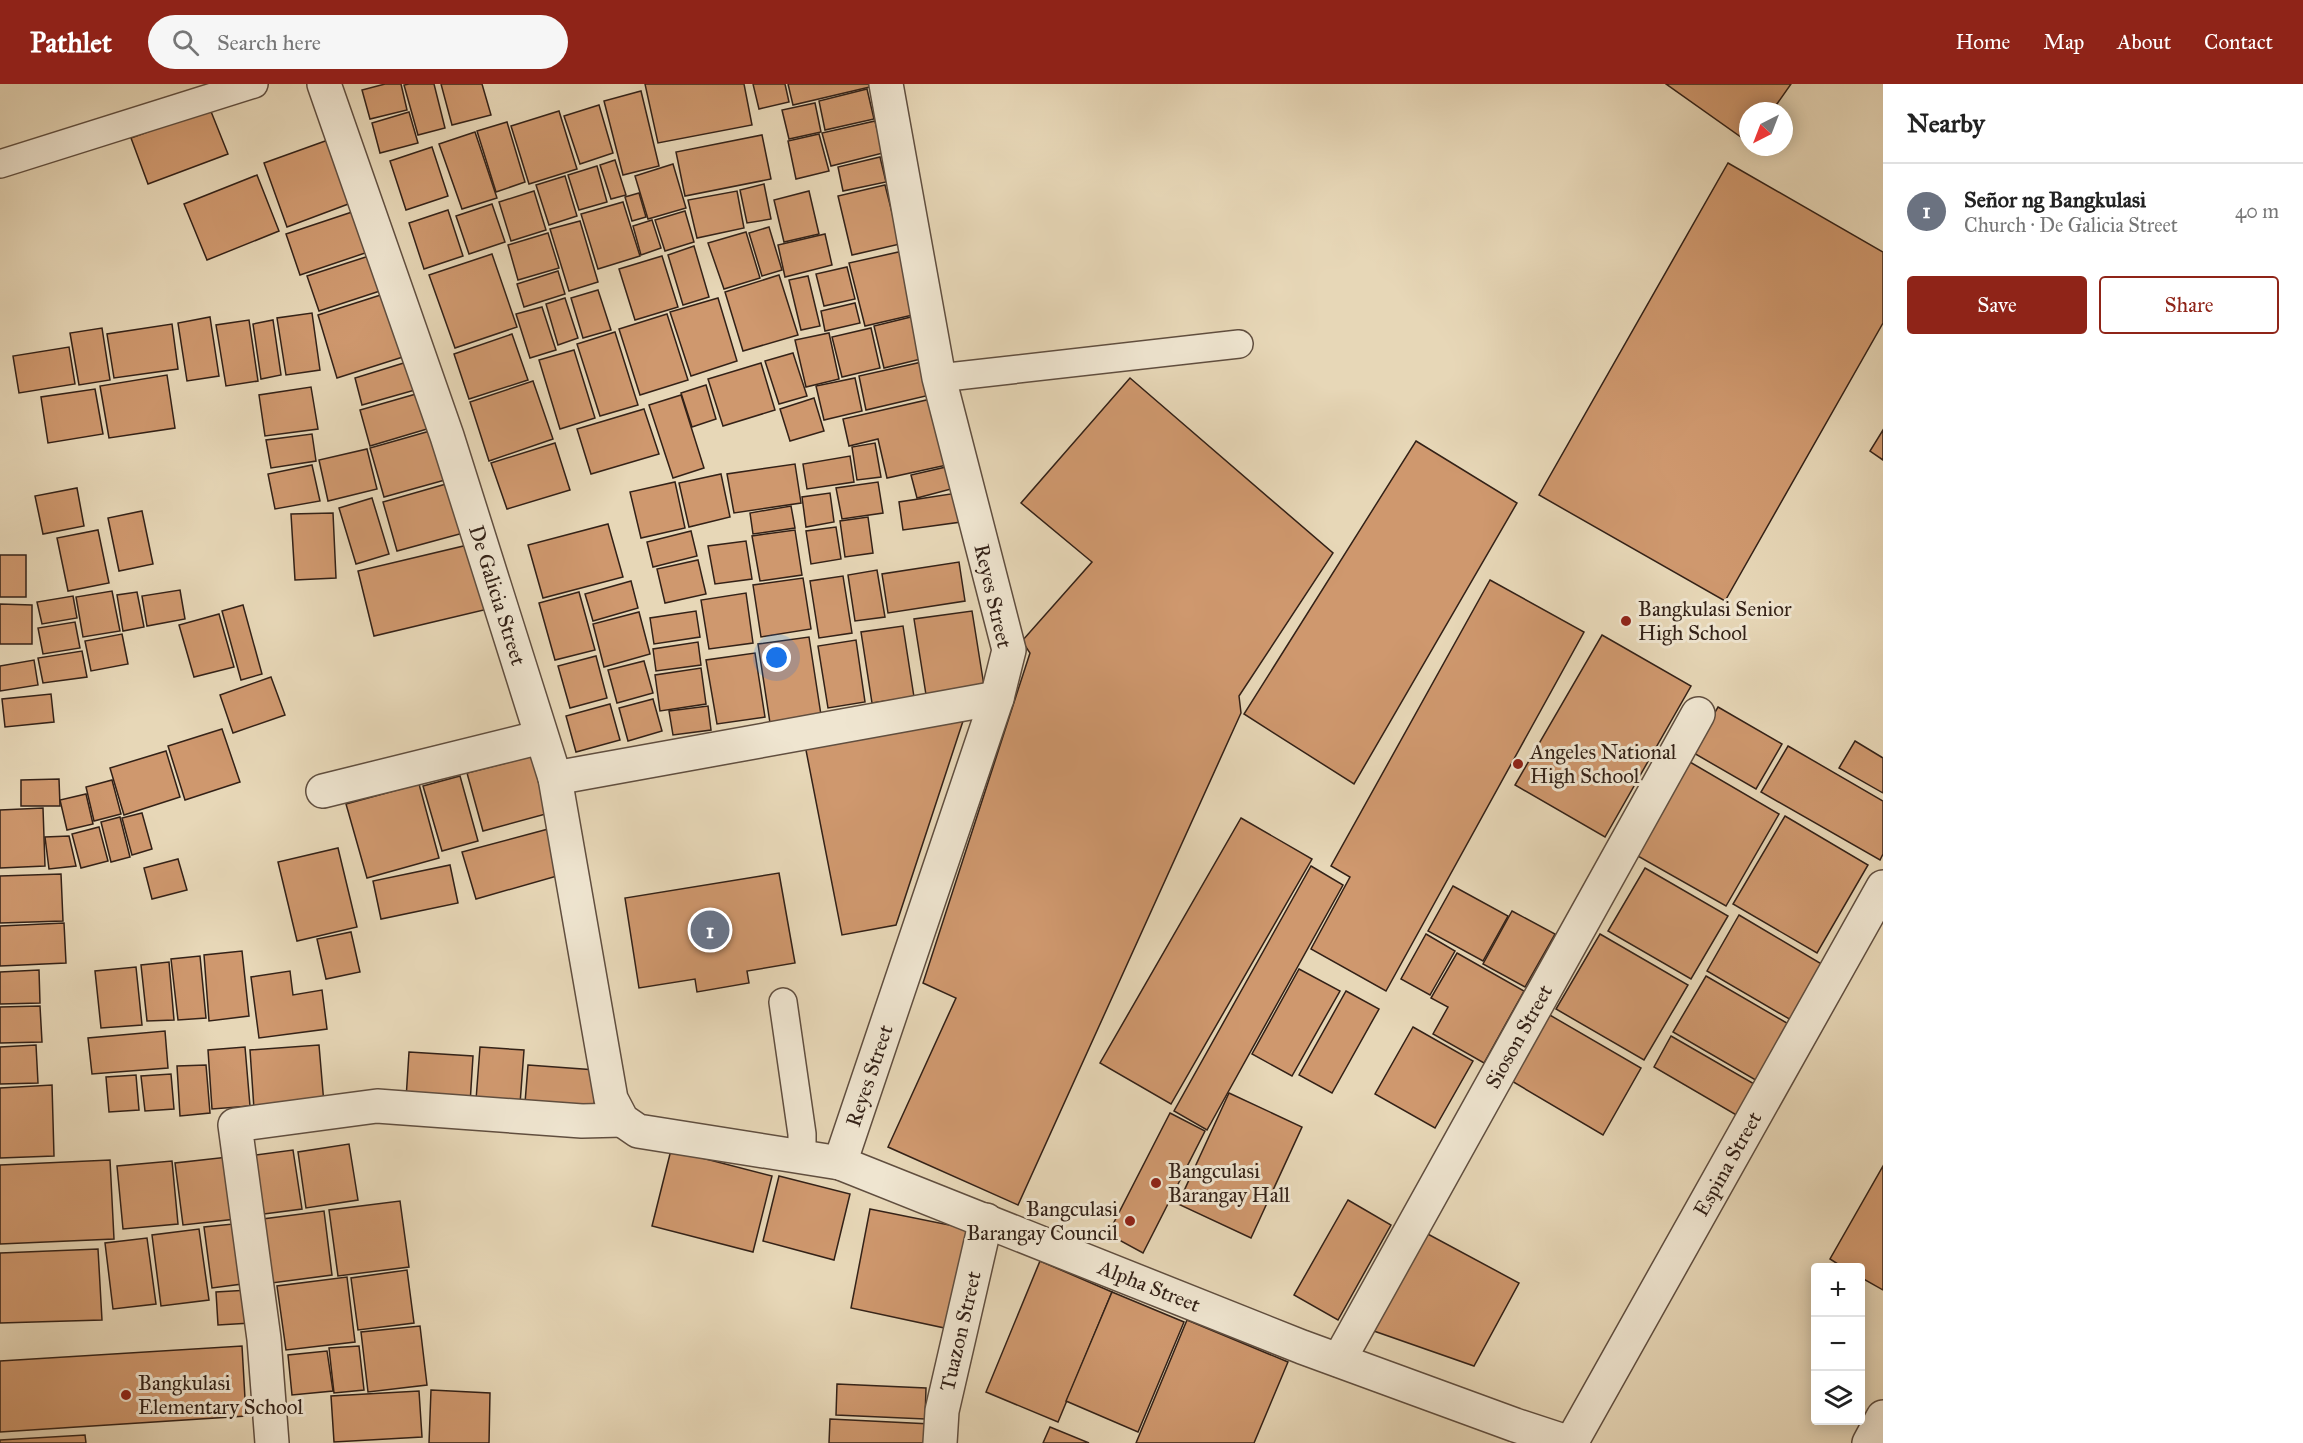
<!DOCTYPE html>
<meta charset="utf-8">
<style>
body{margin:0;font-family:"IM FELL Great Primer",serif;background:#f6f6f6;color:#222}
.controls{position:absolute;right:18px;bottom:18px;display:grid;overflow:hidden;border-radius:6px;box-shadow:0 3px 15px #0003}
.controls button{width:54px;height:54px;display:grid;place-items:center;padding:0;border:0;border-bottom:2px solid #e0e0e0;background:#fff;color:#222;font:30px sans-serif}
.compass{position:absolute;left:1739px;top:18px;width:54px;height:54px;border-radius:50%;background:#fff;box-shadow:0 3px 15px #0003;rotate:222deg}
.you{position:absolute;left:777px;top:574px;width:21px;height:21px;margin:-15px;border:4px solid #fff;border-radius:50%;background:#1a73e8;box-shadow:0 0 0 9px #1a73e833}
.badge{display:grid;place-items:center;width:39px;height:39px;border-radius:50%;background:#8f2418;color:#fff;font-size:20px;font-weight:700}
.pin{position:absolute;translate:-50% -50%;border:3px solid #fff;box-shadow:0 2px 6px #0006}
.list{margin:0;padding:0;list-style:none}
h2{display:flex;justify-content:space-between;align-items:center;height:78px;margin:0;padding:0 24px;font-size:26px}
h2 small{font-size:20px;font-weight:400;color:#767676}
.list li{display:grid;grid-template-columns:39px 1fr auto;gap:18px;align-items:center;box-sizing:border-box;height:96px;padding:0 24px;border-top:2px solid #e0e0e0}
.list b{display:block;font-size:22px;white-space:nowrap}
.list p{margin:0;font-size:20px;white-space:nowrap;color:#767676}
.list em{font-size:20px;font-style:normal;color:#767676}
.actions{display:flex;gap:12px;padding:18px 24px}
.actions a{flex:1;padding:14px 0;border:2px solid #8f2418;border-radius:6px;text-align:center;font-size:21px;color:#8f2418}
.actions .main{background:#8f2418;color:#fff}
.icon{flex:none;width:33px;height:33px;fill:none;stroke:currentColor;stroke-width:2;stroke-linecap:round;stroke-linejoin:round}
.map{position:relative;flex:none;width:1883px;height:1359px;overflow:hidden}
header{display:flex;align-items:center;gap:36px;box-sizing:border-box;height:84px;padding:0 30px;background:#8f2418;color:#fff}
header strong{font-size:28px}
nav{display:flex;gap:33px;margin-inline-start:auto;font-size:21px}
.search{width:420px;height:54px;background:#f6f6f6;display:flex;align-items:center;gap:15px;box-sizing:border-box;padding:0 21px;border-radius:33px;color:#767676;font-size:22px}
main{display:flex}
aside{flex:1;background:#fff}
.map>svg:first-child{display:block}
.building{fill:#cf986e;stroke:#332117;stroke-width:1.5}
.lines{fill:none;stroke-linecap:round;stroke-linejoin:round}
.lane-casing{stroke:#604e3f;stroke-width:30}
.street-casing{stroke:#604e3f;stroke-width:36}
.lane{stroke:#efe5d0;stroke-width:27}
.street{stroke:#efe5d0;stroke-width:33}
.poi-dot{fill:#8f2418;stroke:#efe5d0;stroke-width:2}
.labels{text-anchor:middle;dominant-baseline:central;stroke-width:6;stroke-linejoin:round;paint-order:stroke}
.street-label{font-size:21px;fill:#332117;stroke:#efe5d0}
.poi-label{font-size:21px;fill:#332117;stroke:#efe5d0;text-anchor:start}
</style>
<header>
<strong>Pathlet</strong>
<div class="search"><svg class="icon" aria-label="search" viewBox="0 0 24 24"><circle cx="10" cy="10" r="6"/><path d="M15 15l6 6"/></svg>Search here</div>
<nav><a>Home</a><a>Map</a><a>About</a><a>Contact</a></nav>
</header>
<main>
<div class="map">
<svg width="1883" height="1359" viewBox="0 0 1883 1359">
<rect width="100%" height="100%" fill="#e7d7b7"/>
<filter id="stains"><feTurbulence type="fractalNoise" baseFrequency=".00333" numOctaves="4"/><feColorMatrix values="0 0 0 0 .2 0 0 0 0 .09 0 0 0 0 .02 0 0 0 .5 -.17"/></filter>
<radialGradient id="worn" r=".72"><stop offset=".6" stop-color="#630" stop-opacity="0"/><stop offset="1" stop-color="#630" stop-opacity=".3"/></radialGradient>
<g class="building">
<polygon points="385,0 401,0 407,26 370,35 362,6"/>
<polygon points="409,0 434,0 445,44 418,51 404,1"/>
<polygon points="441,0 482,0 491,31 452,41"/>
<polygon points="645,0 744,0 752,41 658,59"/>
<polygon points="753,0 785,0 789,18 759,25"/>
<polygon points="788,0 873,0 874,2 793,21"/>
<polygon points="1666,0 1791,0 1772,27 1748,27 1748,58"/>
<polygon points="867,5 874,35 825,46 819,17"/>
<polygon points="641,7 659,82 623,91 604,17"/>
<polygon points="815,19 821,48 789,55 782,26"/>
<polygon points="599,21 613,69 580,80 564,32"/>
<polygon points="210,25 228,70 148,100 131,54"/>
<polygon points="559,27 577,85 529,100 511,42"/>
<polygon points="409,28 418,59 380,69 372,39"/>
<polygon points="875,37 883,69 831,82 822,49"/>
<polygon points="507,38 525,98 496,108 477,47"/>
<polygon points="475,48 497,114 462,125 439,60"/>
<polygon points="819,50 829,87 796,95 788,57"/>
<polygon points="762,51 771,95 685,112 676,68"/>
<polygon points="328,56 351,119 287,143 264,79"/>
<polygon points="432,63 448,112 406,126 390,77"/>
<polygon points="880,73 886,98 843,107 838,83"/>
<polygon points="615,76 626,111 611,115 600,81"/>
<polygon points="1728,79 1883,168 1883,239 1725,517 1539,411"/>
<polygon points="673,80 686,124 648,135 635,92"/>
<polygon points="597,82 607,118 579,126 568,91"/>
<polygon points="257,91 279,147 207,176 184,120"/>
<polygon points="565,92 577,132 549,141 536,101"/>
<polygon points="764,100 771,135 747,139 740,106"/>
<polygon points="885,101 900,160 852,171 838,112"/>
<polygon points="534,107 546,146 511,157 499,118"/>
<polygon points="737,107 744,144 697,154 688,116"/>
<polygon points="809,107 819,150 784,158 774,116"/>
<polygon points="639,109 646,133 632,137 625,113"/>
<polygon points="623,118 640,172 598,185 581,130"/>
<polygon points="492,120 505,158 469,170 456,132"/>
<polygon points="358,126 371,167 300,191 286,150"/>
<polygon points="448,126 463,172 424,185 409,139"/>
<polygon points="685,127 694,158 665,167 655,136"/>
<polygon points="652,136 661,164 641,171 633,142"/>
<polygon points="580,137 598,198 569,207 550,145"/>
<polygon points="769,143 782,186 762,192 749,149"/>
<polygon points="746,148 760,194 724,205 708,159"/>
<polygon points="548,149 559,184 518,196 508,161"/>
<polygon points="825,150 832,181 785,193 778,161"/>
<polygon points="694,162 709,213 683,221 668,171"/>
<polygon points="903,167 917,230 865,242 849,179"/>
<polygon points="375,170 386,205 319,227 307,192"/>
<polygon points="492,170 517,243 455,264 429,191"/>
<polygon points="662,172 678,223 635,236 619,185"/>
<polygon points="847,183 855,215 824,222 816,190"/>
<polygon points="558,187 565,210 524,223 517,200"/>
<polygon points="779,191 798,251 743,267 725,208"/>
<polygon points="808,192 820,242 801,246 789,196"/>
<polygon points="598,206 611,246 583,254 571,214"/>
<polygon points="387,209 406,272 337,294 318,231"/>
<polygon points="565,214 578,254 558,261 546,220"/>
<polygon points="718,214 737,277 691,292 670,228"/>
<polygon points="855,219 860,239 825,247 821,227"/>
<polygon points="542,223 556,266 530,274 516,230"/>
<polygon points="312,229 320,286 286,291 277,234"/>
<polygon points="667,230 688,296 640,311 619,245"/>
<polygon points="915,232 925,274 884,284 874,242"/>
<polygon points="210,233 219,292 187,297 178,239"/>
<polygon points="249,236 258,297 226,302 216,241"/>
<polygon points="273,236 281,291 261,295 253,240"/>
<polygon points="172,240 178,285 114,294 107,250"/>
<polygon points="102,244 110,296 79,301 70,249"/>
<polygon points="871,244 880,284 842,293 832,253"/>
<polygon points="615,248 638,321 600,332 577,260"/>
<polygon points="829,249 839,295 806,303 795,256"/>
<polygon points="512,250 528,296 469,315 454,270"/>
<polygon points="69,263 75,300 19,309 13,272"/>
<polygon points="574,266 595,334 560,345 539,276"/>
<polygon points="793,269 807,312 779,320 765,277"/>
<polygon points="407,278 415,306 362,321 355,294"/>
<polygon points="922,278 930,311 866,326 859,292"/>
<polygon points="761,279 775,326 723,342 708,295"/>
<polygon points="167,291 175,344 109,354 100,302"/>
<polygon points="855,294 862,327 824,336 816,302"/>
<polygon points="1130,294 1333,469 1239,612 1241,629 1018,1121 888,1063 956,914 923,899 1030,569 1022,557 1092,478 1021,419"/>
<polygon points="533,297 553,355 489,377 470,318"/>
<polygon points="706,301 716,335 692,343 681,309"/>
<polygon points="311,303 318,345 265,352 259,311"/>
<polygon points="95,305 103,350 48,359 41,313"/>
<polygon points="416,310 427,345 370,362 360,326"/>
<polygon points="681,311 704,384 673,394 649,321"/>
<polygon points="814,314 824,347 790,357 780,325"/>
<polygon points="931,315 947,381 887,394 878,355 849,362 843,335"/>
<polygon points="644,325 659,370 591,390 577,345"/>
<polygon points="1883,346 1883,376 1870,367"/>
<polygon points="430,347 445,396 384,413 370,364"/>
<polygon points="312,350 316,377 271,384 266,356"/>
<polygon points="1416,357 1517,419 1354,700 1244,630"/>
<polygon points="555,359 570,406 507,425 491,379"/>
<polygon points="875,359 881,393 857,396 852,363"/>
<polygon points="367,365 377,405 328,417 319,376"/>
<polygon points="850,372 854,398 807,405 803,380"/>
<polygon points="795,380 801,419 734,429 727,390"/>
<polygon points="312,381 320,417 275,425 268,390"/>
<polygon points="946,383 951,405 917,414 911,391"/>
<polygon points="721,390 730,433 689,443 679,399"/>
<polygon points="453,398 467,448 397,467 383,418"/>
<polygon points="675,398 685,444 641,454 630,408"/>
<polygon points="878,398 883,429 842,435 836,404"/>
<polygon points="77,404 84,442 43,450 35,412"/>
<polygon points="830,409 834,438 806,443 802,413"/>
<polygon points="957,409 961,438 903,446 899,418"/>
<polygon points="372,414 389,470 356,480 339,424"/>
<polygon points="791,422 795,444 753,450 750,429"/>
<polygon points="142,427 153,480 119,487 108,434"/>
<polygon points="333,429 336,494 295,496 291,430"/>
<polygon points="868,433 873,469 845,473 840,437"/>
<polygon points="608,440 623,493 543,514 528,461"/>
<polygon points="836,443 841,475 811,480 806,447"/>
<polygon points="98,446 109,499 68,507 57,454"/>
<polygon points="795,446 802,491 760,497 752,452"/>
<polygon points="691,447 697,472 653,483 647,458"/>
<polygon points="746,457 752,495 715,500 708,462"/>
<polygon points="472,460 488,525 374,552 358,487"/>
<rect x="0" y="471" width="26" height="42"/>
<polygon points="698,476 706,510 665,519 657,485"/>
<polygon points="959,478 965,517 888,529 882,490"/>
<polygon points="877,486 885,533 855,537 848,491"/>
<polygon points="843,492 852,549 819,554 810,497"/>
<polygon points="803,494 811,545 761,553 753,501"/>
<polygon points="1490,496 1584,548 1386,907 1311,865 1350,793 1331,782"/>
<polygon points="631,497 638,524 593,537 585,510"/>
<polygon points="180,506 185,535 147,542 142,512"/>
<polygon points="112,507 120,547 83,553 76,513"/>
<polygon points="137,508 144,543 123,547 117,511"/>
<polygon points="579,508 595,566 555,576 539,519"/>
<polygon points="746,509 753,559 709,565 701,516"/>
<polygon points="73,512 77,534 42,540 37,518"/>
<polygon points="0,520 32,521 32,560 0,560"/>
<polygon points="243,521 262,590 241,596 222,527"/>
<polygon points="696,527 700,553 654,560 650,534"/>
<polygon points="972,527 985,608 927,617 914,535"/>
<polygon points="639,528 650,570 604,583 593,540"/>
<polygon points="219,530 234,583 194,593 179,541"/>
<polygon points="75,538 80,564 43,570 38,544"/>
<polygon points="903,542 914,613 872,619 861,548"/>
<polygon points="122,550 128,580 91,587 85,557"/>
<polygon points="1602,551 1691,602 1605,753 1515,701"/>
<polygon points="809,553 821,631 770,639 758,560"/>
<polygon points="856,556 865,618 828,624 818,562"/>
<polygon points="698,558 701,581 656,587 653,565"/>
<polygon points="82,567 87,593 43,599 38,574"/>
<polygon points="755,569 765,633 717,640 706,576"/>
<polygon points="596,572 607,614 570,624 558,582"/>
<polygon points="34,576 38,601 0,607 0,582"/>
<polygon points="644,577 653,609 617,619 608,586"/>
<polygon points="701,584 706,620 660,627 655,591"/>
<polygon points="271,593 285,631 233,649 220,611"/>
<polygon points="51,610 54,638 5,643 2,615"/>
<polygon points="653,615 662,647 628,657 619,624"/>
<polygon points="610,620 620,656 576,668 566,632"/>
<polygon points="708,622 711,646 673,651 669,627"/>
<polygon points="1718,623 1782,660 1756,705 1692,668"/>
<polygon points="965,631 896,841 842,851 805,661"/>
<polygon points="222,645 240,698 185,716 168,662"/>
<polygon points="1855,657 1883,674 1883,709 1839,684"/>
<polygon points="1788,662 1883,717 1883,770 1880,776 1761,708"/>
<polygon points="166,667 180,713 124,731 110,684"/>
<polygon points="537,671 553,728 483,747 467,689"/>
<polygon points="1690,678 1779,730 1726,822 1636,771"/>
<polygon points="460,692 478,757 442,767 423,702"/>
<polygon points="59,695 60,722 21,722 21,696"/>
<polygon points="112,696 121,730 94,737 86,703"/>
<polygon points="419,700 439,774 367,794 346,720"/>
<polygon points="86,710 93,740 67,746 60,716"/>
<polygon points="43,724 45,782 0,784 0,726"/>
<polygon points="142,729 152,765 132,771 122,734"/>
<polygon points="1785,732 1868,781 1817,869 1733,820"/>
<polygon points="120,733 130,773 111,778 101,738"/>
<polygon points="1241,734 1312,775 1171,1020 1100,979"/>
<polygon points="99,743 108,777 81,784 72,750"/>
<polygon points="552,744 564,790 476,815 462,768"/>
<polygon points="69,752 76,782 49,785 45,753"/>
<polygon points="338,764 357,843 297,857 278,778"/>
<polygon points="178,775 187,806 152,815 144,784"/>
<polygon points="450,781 458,819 381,835 373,797"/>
<polygon points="1311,782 1343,801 1207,1046 1174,1027"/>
<polygon points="1645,784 1728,832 1691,895 1608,847"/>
<polygon points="779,789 795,879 747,887 749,899 697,908 695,895 639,904 625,814"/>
<polygon points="61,790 63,837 0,839 0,792"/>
<polygon points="1453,802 1508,832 1483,877 1428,847"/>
<polygon points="1512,827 1555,850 1525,903 1483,880"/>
<polygon points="1739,831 1830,885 1798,940 1707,887"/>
<polygon points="64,839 66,879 0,882 0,842"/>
<polygon points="351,848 360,888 326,895 317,855"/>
<polygon points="1426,850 1455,867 1430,911 1401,895"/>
<polygon points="1600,850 1688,901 1644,976 1556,925"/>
<polygon points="242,867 249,932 209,937 204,871"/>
<polygon points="1457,869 1524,907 1484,979 1433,950 1448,923 1431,914"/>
<polygon points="200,872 206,934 178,936 171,875"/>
<polygon points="169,878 174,936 147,937 141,881"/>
<polygon points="136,883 142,941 101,944 95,887"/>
<polygon points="1299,885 1340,907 1292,992 1252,970"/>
<polygon points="39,886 40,919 0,920 0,888"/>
<polygon points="290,887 293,911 322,906 327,945 259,954 251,893"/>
<polygon points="1706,892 1792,942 1759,998 1673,948"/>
<polygon points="1346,907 1379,925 1332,1009 1299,991"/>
<polygon points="40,922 42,958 0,959 0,923"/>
<polygon points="1548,930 1641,984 1603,1051 1510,996"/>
<polygon points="1413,943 1473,977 1435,1044 1375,1010"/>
<polygon points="165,947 168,984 92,990 88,954"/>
<polygon points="1671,952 1756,1001 1738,1032 1654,983"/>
<polygon points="36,961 38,999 0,1000 0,963"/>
<polygon points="319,961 324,1020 254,1025 250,966"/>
<polygon points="245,963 250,1022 212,1025 208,966"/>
<polygon points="480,963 524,966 520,1020 476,1016"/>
<polygon points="409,968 473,972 470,1020 406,1015"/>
<polygon points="206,981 210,1029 180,1032 177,982"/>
<polygon points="528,981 596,986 594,1023 525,1019"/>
<polygon points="171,990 174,1025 145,1027 141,992"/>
<polygon points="136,991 139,1026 109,1028 106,993"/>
<polygon points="52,1001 54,1072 0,1074 0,1004"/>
<polygon points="1229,1009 1302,1043 1251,1154 1178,1120"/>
<polygon points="1170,1029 1205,1047 1143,1169 1108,1150"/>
<polygon points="349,1060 358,1116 306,1124 298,1068"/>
<polygon points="293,1066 302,1125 249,1132 240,1073"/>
<polygon points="671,1066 772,1092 753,1168 652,1142"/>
<polygon points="237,1072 245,1134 183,1141 175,1079"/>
<polygon points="110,1076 114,1155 0,1160 0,1081"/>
<polygon points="172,1077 178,1140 123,1145 117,1082"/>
<polygon points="1883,1082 1883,1206 1860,1193 1860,1184 1844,1184 1830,1175"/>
<polygon points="779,1092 850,1110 834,1176 763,1157"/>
<polygon points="1348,1116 1391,1141 1338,1236 1294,1211"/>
<polygon points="400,1117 409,1183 338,1192 329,1126"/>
<polygon points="870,1125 974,1146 954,1246 851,1224"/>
<polygon points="324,1127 332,1191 264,1200 255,1136"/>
<polygon points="233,1140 242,1200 212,1204 204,1143"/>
<polygon points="199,1145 209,1216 161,1222 152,1151"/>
<polygon points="1424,1148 1519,1199 1474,1282 1371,1246"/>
<polygon points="147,1154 156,1220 113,1225 105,1159"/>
<polygon points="98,1165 102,1236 0,1239 0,1169"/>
<polygon points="1040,1177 1112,1208 1058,1338 986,1308"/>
<polygon points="407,1186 414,1239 358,1246 351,1194"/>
<polygon points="347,1193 355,1258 286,1266 277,1202"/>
<polygon points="249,1206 251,1239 218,1241 216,1208"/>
<polygon points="1112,1208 1184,1238 1138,1348 1066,1317"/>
<polygon points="1187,1236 1288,1278 1254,1359 1136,1359"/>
<polygon points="420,1242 427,1301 368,1308 361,1248"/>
<polygon points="242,1262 246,1332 0,1348 0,1277"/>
<polygon points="359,1262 364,1306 334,1309 329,1264"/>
<polygon points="327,1267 333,1307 292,1311 288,1271"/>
<polygon points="837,1300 926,1304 925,1335 836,1331"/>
<polygon points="431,1306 490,1309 489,1359 429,1359"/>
<polygon points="419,1307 422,1353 334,1358 331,1312"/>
<polygon points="830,1335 931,1340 930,1359 829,1359"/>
<polygon points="1050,1343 1089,1359 1043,1359"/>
<polygon points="85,1351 86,1359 0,1359 0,1356"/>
</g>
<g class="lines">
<g class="lane-casing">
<g id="lane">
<polyline points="0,80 254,0"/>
<polyline points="939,294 1239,260"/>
<polyline points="783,918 802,1050 802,1073"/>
</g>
</g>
<g class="street-casing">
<g id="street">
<path id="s1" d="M324,0L447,352L555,694L611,1015L622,1036L638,1047L840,1079L1302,1263L1515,1341L1570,1359"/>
<polyline points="555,694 997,614"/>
<polyline points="323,707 541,653"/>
<path id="s2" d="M840,1079L997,614L1009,566L939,294L886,0"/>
<path id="s3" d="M1339,1276L1698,630"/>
<polyline points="272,1359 264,1255 235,1041 377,1022 582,1037 622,1036"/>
<path id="s4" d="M940,1359L942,1327L986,1136"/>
<path id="s5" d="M1571,1359L1883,803"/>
<polyline points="1869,1359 1883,1333"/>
</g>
</g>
<use href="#lane" class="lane"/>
<use href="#street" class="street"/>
</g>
<g class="poi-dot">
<circle cx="1626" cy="537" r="6"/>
<circle cx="1518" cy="680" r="6"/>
<circle cx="1156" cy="1099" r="6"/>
<circle cx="1130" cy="1137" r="6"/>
<circle cx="126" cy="1311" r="6"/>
</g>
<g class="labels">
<g class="street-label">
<text stroke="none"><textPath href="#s1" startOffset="540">De Galicia Street</textPath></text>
<text transform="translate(993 512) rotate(77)">Reyes Street</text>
<text stroke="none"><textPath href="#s3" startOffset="370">Sioson Street</textPath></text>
<text stroke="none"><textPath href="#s2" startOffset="92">Reyes Street</textPath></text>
<text stroke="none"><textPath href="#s5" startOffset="320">Espina Street</textPath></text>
<text stroke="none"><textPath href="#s1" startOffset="1638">Alpha Street</textPath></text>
<text stroke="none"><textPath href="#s4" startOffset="114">Tuazon Street</textPath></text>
</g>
<g class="poi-label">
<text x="1638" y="525">Bangkulasi Senior<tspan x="1638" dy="24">High School</tspan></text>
<text x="1530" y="668">Angeles National<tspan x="1530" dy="24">High School</tspan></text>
<text x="1168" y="1087">Bangculasi<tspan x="1168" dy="24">Barangay Hall</tspan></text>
<text x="1118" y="1125" text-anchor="end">Bangculasi<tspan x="1118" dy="24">Barangay Council</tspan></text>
<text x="138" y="1299">Bangkulasi<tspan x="138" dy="24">Elementary School</tspan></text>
</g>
</g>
<rect width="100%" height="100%" filter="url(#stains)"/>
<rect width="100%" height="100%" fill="url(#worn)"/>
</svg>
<div class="controls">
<button>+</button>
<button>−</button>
<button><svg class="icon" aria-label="layers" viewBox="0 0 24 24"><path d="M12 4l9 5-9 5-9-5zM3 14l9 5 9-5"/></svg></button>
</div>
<svg class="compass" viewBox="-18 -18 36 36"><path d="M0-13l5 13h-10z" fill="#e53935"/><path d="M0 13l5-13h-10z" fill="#767676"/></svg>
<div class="you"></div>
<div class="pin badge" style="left:710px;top:846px;background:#6b7280">1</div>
</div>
<aside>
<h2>Nearby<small></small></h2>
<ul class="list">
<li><span class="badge" style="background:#6b7280">1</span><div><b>Señor ng Bangkulasi</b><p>Church · De Galicia Street</p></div><em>40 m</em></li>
</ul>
<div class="actions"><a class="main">Save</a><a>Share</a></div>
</aside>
</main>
